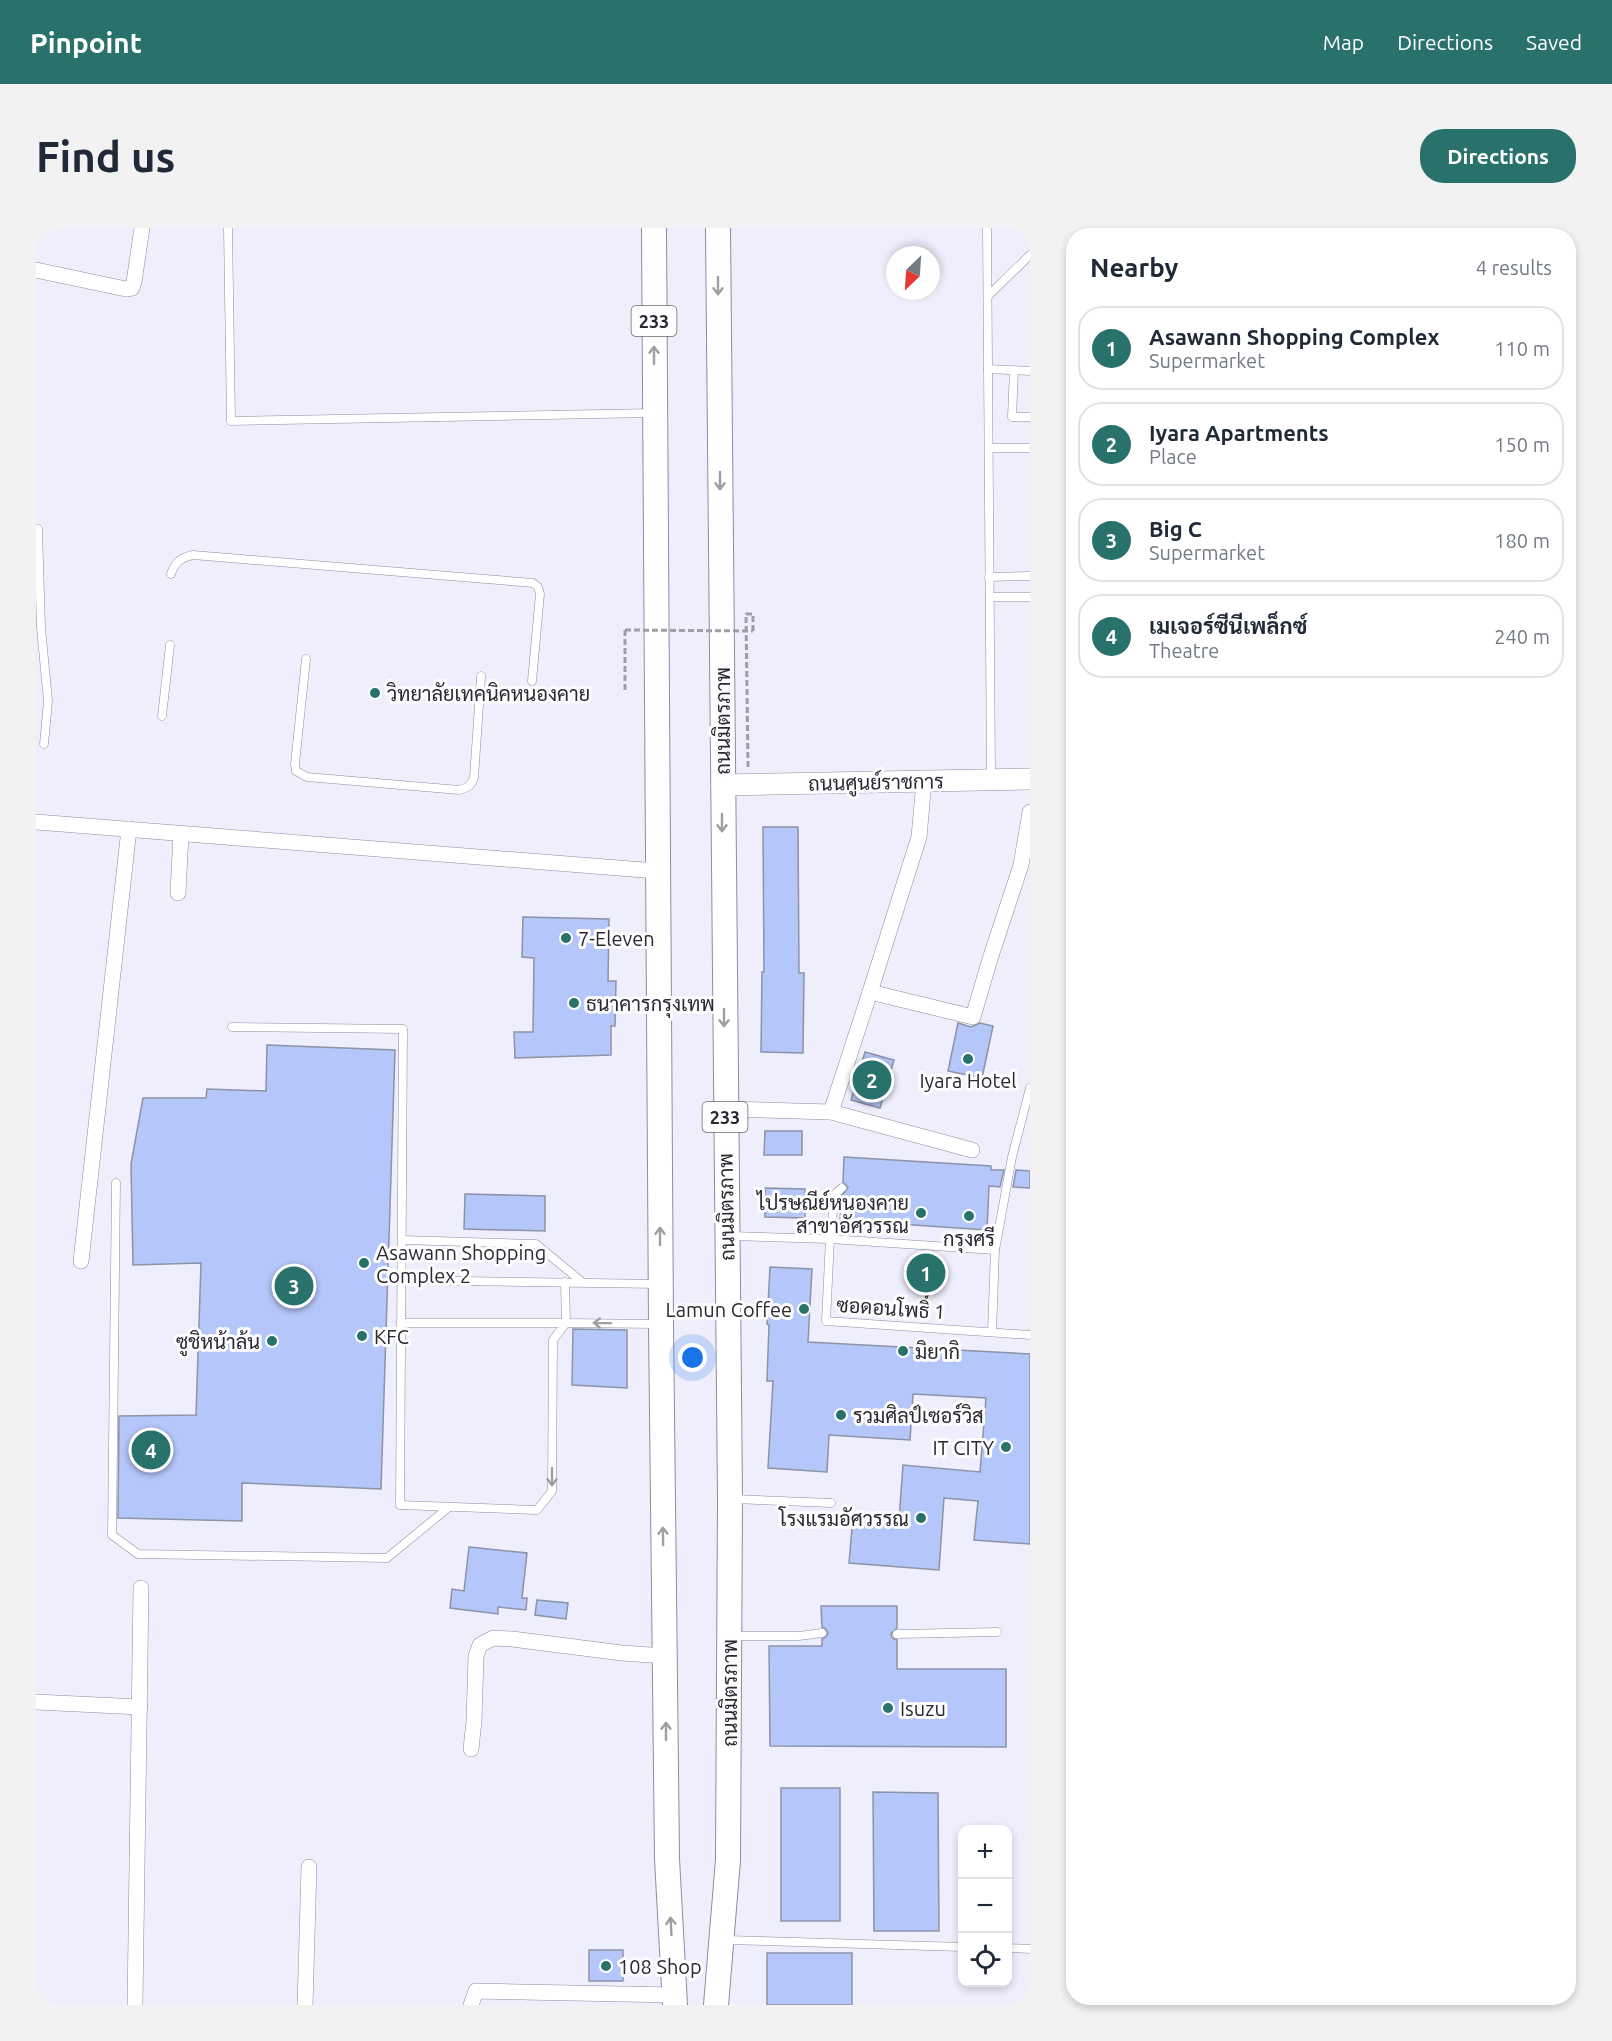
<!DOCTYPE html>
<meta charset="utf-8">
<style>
body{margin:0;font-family:Ubuntu,Sarabun,sans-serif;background:#f2f2f3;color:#1f2937}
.controls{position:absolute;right:18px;bottom:18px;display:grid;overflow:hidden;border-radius:12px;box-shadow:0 3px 9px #0003}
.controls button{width:54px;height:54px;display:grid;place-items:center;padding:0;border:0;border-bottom:2px solid #e0e1e3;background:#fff;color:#1f2937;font:30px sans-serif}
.compass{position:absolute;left:850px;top:18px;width:54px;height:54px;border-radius:50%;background:#fff;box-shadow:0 3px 9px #0003;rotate:205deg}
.you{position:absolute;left:657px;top:1130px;width:21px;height:21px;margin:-15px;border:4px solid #fff;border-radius:50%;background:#1a73e8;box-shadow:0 0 0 9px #1a73e833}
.badge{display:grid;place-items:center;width:39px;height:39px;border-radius:50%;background:#29726c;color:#fff;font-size:20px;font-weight:700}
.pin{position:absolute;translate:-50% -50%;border:3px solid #fff;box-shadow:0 2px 6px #0006}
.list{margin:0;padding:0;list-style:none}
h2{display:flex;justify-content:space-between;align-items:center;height:78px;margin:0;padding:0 24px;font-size:26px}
h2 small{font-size:20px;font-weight:400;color:#747a83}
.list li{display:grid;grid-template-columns:39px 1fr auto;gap:18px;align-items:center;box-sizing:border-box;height:84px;margin:0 12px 12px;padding:0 12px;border:2px solid #e0e1e3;border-radius:24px}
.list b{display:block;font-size:22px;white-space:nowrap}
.list p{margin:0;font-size:20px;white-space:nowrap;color:#747a83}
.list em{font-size:20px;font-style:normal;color:#747a83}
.icon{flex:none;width:33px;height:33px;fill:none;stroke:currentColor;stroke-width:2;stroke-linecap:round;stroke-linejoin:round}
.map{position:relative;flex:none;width:994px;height:1777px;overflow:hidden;border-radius:24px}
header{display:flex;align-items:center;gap:36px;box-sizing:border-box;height:84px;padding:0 30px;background:#29726c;color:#fff}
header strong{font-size:28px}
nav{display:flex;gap:33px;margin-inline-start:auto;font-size:21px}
.intro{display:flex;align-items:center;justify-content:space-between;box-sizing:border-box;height:144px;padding:0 36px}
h1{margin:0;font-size:42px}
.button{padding:15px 27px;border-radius:24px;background:#29726c;color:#fff;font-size:21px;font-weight:700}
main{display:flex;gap:36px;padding:0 36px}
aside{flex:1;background:#fff;border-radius:24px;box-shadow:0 3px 9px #0003}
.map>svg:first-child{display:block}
.building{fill:#b5c7fa;stroke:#8c93a6;stroke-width:1.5}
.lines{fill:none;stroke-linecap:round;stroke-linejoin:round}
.lane-casing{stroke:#8e8ca0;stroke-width:9}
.street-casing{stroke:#8e8ca0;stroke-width:16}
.secondary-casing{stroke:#8e8ca0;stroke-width:22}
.primary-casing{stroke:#8e8ca0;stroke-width:26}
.path{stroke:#9e9da9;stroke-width:3;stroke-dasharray:6 3;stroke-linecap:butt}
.lane{stroke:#fff;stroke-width:8}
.street{stroke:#fff;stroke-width:15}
.secondary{stroke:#fff;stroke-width:21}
.primary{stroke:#fff;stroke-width:24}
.path-bridge{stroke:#9e9da9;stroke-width:3;stroke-dasharray:6 3;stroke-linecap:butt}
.oneway{stroke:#9f9fa2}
.poi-dot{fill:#29726c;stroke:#fdfdfd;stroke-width:2}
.labels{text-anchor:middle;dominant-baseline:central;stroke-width:6;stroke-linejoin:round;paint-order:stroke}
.shield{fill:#fdfdfd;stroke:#69696e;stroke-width:1.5}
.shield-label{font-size:18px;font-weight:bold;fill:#2a2931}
.poi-label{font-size:20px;fill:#2a2931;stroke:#fdfdfd;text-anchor:start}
.street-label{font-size:20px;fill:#2a2931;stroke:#fdfdfd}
</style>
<header>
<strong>Pinpoint</strong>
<nav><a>Map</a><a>Directions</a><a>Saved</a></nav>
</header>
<div class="intro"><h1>Find us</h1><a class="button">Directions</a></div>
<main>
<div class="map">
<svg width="994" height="1777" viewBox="0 0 994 1777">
<rect width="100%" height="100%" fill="#efeefc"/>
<g class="building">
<polygon points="727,599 762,599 763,745 768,745 767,825 725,824 726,744 728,744"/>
<polygon points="487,689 573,691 572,753 580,753 579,798 575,798 575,827 479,830 478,804 497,804 498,730 486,729"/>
<polygon points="922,795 935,799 944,795 957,798 946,850 912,843"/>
<polygon points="231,817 359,822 345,1261 206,1255 206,1293 82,1290 83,1188 160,1187 165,1035 97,1037 95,936 107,870 170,870 171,861 230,863"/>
<polygon points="829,824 858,832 844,880 815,872"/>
<polygon points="729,903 766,903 766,927 728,927"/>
<polygon points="808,929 955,938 955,942 968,942 964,959 953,958 951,1002 804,992 806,968 812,959 807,954"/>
<polygon points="980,942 994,943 994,960 977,959"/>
<polygon points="729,960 769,961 769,990 729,989"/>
<polygon points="429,966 509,968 509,1003 428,1001"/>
<polygon points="734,1039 776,1041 772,1114 994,1126 994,1316 938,1312 942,1273 908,1270 903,1342 813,1335 817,1289 863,1292 867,1237 944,1244 950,1170 877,1166 874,1212 793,1207 791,1244 732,1240 737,1153 731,1153 733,1097 731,1096"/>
<polygon points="537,1101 591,1102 591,1160 536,1157"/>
<polygon points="433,1319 491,1325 486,1370 491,1370 490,1382 462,1379 462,1386 414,1380 416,1361 428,1363"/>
<polygon points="501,1372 532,1375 530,1391 499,1387"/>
<polygon points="785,1378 861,1378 861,1400 855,1406 856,1410 861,1412 861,1441 970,1441 970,1519 734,1518 733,1418 786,1418 786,1411 790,1409 792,1405 790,1401 786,1399"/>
<rect x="745" y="1560" width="59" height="133"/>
<polygon points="837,1564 902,1565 903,1703 838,1703"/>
<rect x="553" y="1722" width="34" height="31"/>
<rect x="731" y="1725" width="85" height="52"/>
</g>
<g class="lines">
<g class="lane-casing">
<g id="lane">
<polyline points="192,0 195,193 617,185"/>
<polyline points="951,0 955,549"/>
<polyline points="952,68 994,27"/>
<polyline points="952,141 994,143"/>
<polyline points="978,142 976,189 994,189"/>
<polyline points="953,220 994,220"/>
<polyline points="2,301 5,400 12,473 8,516"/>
<path d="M135,346C139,334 144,330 157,327L497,355L502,359L504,366L496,453"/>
<polyline points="953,349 994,348"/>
<polyline points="954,369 994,369"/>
<path d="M270,431L259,536L260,543L271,549L423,562C431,560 435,558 438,550L445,448"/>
<polyline points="126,488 134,417"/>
<polyline points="196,799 367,801 364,1277 501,1282 516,1263 517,1112 530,1095 621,1096"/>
<polyline points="80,955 76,1307 102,1326 351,1330 413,1279"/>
<polyline points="806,960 799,966 794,1011 959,1022"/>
<polyline points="695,1008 794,1011 790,1093 994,1107"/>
<polyline points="366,1012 500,1016 546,1054"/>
<polyline points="366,1052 622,1056"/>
<polyline points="365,1095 530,1095 529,1054"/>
<polyline points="956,1104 959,1022 976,929 994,860"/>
<polyline points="698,1271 795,1275"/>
<polyline points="861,1406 961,1404"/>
<polyline points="697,1408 763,1408 786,1405"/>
<polyline points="690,1712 927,1719"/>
<polyline points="972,1720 994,1721"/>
</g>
</g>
<g class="street-casing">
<g id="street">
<polyline points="0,42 90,61 96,60 98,54 106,0"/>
<polyline points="888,553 883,609 834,764 937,789 954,731 985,637 994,584"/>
<polyline points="0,594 621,643"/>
<polyline points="142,665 145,606"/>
<polyline points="689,881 795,884 936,922"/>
<polyline points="795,884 834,764"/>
<polyline points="45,1033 93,601"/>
<polyline points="0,1474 104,1479"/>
<polyline points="435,1521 438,1493 440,1428 444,1417 457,1410 476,1411 586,1425 629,1428"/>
<polyline points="99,1777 105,1360"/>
<polyline points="269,1777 273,1639"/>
<polyline points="435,1777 440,1763 639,1767"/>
</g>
</g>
<g class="secondary-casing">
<polyline id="secondary" points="686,557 994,551"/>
</g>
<g class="primary-casing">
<g id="primary">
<polyline points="618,0 625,1096 631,1631 639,1777"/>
<polyline points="680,1777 692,1632 694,1271 682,0"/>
</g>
</g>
<g class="path">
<polyline points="589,462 589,402"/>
<polyline points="712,539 710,386 717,386 717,403"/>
</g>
<use href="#lane" class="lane"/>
<use href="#street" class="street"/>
<use href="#secondary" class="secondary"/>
<use href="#primary" class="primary"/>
<polyline class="path-bridge" points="589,402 717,403"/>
</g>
<defs><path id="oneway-shaft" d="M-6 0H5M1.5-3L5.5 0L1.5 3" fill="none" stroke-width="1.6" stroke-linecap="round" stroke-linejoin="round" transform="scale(1.5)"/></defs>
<g class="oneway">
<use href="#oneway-shaft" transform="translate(682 58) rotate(90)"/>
<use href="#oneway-shaft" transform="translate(618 127) rotate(-90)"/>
<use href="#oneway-shaft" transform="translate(684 253) rotate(90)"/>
<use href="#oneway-shaft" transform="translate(686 595) rotate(90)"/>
<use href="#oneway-shaft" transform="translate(688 790) rotate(90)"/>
<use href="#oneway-shaft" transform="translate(624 1008) rotate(-90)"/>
<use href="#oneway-shaft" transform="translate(566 1095) rotate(-179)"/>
<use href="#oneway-shaft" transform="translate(516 1249) rotate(90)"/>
<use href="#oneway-shaft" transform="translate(627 1308) rotate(-91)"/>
<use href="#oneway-shaft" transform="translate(630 1503) rotate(-90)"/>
<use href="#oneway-shaft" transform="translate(635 1698) rotate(-93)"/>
</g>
<g class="poi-dot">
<circle cx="339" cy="465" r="6"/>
<circle cx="530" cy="710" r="6"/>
<circle cx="538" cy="775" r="6"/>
<circle cx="932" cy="831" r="6"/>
<circle cx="885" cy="985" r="6"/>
<circle cx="933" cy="988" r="6"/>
<circle cx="328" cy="1035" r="6"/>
<circle cx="768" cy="1081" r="6"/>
<circle cx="326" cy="1108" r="6"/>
<circle cx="236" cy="1113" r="6"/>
<circle cx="867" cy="1123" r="6"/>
<circle cx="805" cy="1187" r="6"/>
<circle cx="970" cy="1219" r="6"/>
<circle cx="885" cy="1290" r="6"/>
<circle cx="852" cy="1480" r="6"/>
<circle cx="570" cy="1738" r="6"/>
</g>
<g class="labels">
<g class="shield">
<rect x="595.5" y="78" width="45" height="30" rx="4.5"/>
<rect x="666.5" y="874" width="45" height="30" rx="4.5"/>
</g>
<g class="shield-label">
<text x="618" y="93">233</text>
<text x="689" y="889">233</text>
</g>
<g class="poi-label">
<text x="351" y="465">วิทยาลัยเทคนิคหนองคาย</text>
<text x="542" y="710">7-Eleven</text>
<text x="550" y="775">ธนาคารกรุงเทพ</text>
<text x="932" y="852" text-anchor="middle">Iyara Hotel</text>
<text x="873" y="974" text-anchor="end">ไปรษณีย์หนองคาย<tspan x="873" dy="23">สาขาอัศวรรณ</tspan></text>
<text x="933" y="1010" text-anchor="middle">กรุงศรี</text>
<text x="340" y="1024">Asawann Shopping<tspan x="340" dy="23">Complex 2</tspan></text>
<text x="756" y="1081" text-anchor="end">Lamun Coffee</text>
<text x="338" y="1108">KFC</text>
<text x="224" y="1113" text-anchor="end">ซูชิหน้าล้น</text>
<text x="879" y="1123">มิยากิ</text>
<text x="817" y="1187">รวมศิลป์เซอร์วิส</text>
<text x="958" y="1219" text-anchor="end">IT CITY</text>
<text x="873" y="1290" text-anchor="end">โรงแรมอัศวรรณ</text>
<text x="864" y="1480">Isuzu</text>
<text x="582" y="1738">108 Shop</text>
</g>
<g class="street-label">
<text transform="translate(686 493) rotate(-90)">ถนนมิตรภาพ</text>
<text transform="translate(840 554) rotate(-1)">ถนนศูนย์ราชการ</text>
<text transform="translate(690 979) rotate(-91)">ถนนมิตรภาพ</text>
<text transform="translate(855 1080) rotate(4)">ซอดอนโพธิ์ 1</text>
<text transform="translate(693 1465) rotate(-90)">ถนนมิตรภาพ</text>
</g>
</g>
</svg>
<div class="controls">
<button>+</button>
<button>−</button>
<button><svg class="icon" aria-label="locate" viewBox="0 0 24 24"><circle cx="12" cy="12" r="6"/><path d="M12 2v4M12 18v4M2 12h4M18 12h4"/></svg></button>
</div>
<svg class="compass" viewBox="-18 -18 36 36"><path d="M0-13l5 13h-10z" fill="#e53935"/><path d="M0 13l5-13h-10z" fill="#747a83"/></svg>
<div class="you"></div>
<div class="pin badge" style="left:890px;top:1045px">1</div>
<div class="pin badge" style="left:836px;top:852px">2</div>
<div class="pin badge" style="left:258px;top:1058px">3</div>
<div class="pin badge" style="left:115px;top:1222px">4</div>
</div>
<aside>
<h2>Nearby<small>4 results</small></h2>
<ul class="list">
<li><span class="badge">1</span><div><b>Asawann Shopping Complex</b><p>Supermarket</p></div><em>110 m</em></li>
<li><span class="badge">2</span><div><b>Iyara Apartments</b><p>Place</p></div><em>150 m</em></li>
<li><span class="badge">3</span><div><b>Big C</b><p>Supermarket</p></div><em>180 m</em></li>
<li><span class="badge">4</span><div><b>เมเจอร์ซีนีเพล็กซ์</b><p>Theatre</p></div><em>240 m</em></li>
</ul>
</aside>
</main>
